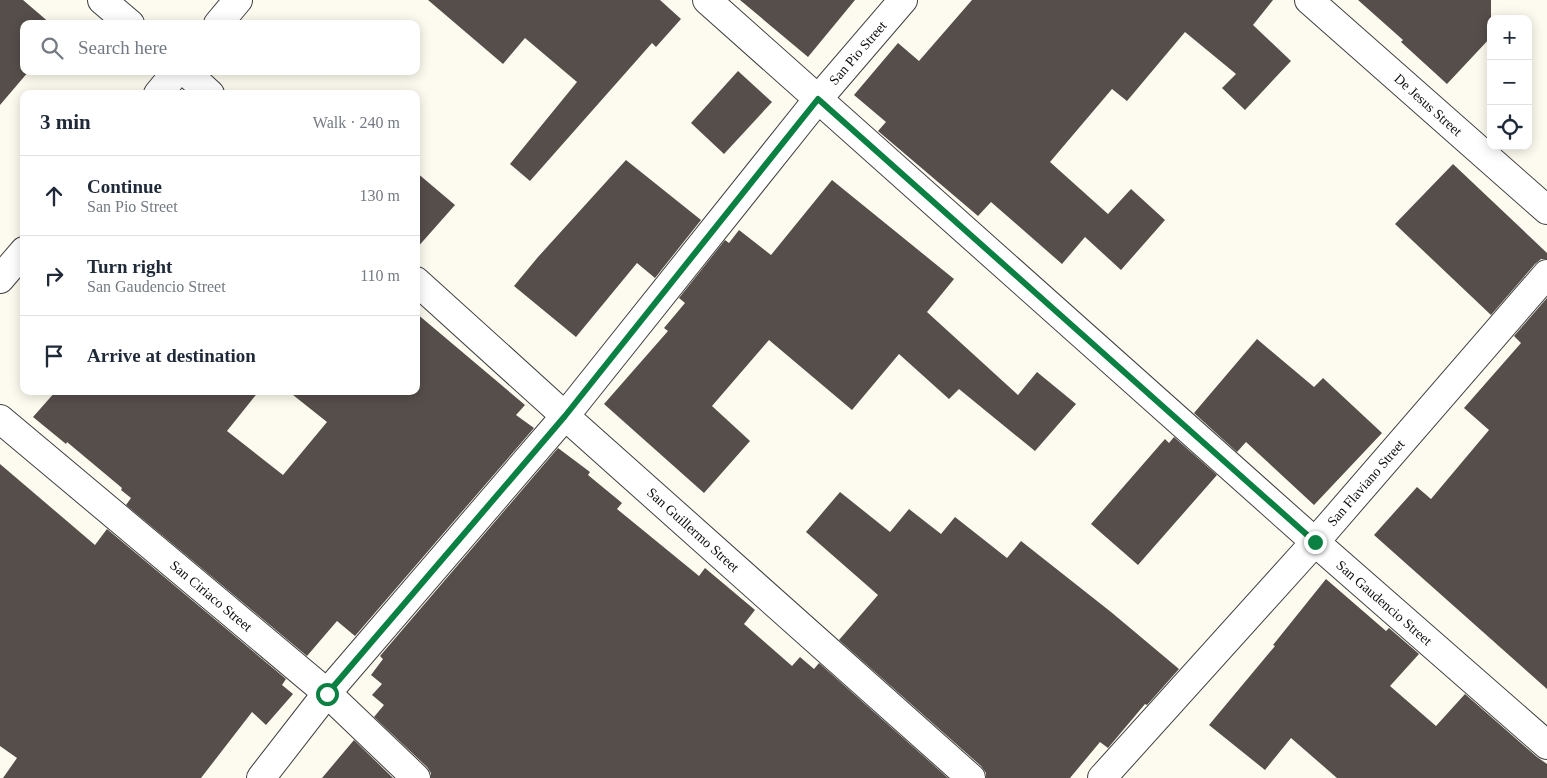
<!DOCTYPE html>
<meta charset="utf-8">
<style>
body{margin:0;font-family:Georgia,serif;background:#f2f2f3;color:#1f2937}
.controls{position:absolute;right:15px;top:15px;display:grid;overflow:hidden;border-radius:10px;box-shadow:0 2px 12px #0003}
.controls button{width:45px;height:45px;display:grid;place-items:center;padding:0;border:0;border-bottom:1px solid #e0e1e3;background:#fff;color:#1f2937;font:25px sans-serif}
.stop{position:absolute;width:15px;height:15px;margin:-11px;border:4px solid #0b8043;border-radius:50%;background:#fff}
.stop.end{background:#0b8043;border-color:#fff;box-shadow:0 1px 5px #0008}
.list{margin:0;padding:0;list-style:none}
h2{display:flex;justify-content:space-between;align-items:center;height:65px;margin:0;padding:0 20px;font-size:21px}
h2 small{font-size:16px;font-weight:400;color:#747a83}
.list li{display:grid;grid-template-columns:32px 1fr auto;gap:15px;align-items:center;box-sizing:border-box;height:80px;padding:0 20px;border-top:1px solid #e0e1e3}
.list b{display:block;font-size:19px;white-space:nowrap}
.list p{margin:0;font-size:16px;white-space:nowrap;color:#747a83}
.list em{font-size:16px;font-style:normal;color:#747a83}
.icon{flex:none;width:28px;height:28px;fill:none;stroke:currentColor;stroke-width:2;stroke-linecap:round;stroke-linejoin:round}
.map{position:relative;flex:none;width:1547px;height:778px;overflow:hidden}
.search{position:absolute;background:#fff;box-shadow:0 2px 12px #0003;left:20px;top:20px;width:400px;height:55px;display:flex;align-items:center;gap:12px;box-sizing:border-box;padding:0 18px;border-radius:10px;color:#747a83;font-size:19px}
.panel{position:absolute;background:#fff;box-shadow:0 2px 12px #0003;left:20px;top:90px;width:400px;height:305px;border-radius:10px}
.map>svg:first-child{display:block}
.building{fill:#554e4b}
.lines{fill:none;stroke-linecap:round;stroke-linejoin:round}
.minor-casing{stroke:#404040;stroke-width:30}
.minor{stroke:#fff;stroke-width:28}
.route{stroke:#0b8043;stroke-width:6}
.labels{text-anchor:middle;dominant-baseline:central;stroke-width:5;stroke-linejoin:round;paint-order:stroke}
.street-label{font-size:14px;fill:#0d0d0d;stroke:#fff}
</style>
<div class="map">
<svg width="1547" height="778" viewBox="0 0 1547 778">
<rect width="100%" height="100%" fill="#fdfaef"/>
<g class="building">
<polygon points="0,0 23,0 51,24 24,24 24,71 29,71 0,105"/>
<polygon points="428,0 660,0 681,19 656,47 652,43 530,181 510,164 577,82 525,38 503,64"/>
<polygon points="740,0 855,0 808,57"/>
<polygon points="972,0 1273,0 1253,25 1291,61 1245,110 1222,88 1236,74 1185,32 1127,101 1112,89 1050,162 1108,214 1131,189 1165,220 1121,270 1085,237 1062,264 991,202 978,216 878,131 886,122 854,95 898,43 919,61"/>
<polygon points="1358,0 1491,0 1491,37 1447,84 1401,42 1403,40"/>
<polygon points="738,71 772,102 724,154 691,123"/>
<polygon points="626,160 701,220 655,278 637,263 576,337 514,286 538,257"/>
<polygon points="1453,164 1547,253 1547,259 1541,259 1535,264 1491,315 1395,224"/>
<polygon points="416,172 455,205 416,249"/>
<polygon points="832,180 954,279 927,312 1018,395 1037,372 1076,404 1035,451 959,389 949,399 899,354 852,410 769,340 712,406 750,441 704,493 604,404 668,331 664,328 685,303 679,298 725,240 729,243 739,230 771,255"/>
<polygon points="1547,298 1547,689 1374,535 1417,487 1431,499 1489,430 1464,408 1521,343 1514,336"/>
<polygon points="416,313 525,405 516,415 534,428 355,636 337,621 307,656 126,505 131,498 121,490 122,488 67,442 66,444 33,417 56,391 259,391 227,431 283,475 327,422 288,391 416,391"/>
<polygon points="1257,339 1314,387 1323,378 1382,433 1314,505 1246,442 1237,452 1194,413"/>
<polygon points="1174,437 1217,475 1138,565 1091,524 1165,439 1169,443"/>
<polygon points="558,448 590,472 588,475 622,503 617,509 699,576 705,568 755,610 744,624 792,666 800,657 814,669 819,663 948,778 431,778 431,773 427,767 374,717 384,705 372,695 382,684 371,675 383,659 380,656"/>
<polygon points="0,464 95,545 107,529 286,679 282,685 293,694 266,725 252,712 201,778 3,778 17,758 0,746"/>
<polygon points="840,492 890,532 909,509 941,534 955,517 1007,558 1021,541 1111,612 1179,669 1147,705 1145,704 1108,748 1100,742 1070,778 986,778 986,773 981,766 839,640 878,595 806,532"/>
<polygon points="1326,579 1386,631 1389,628 1419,654 1390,686 1436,726 1465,694 1537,757 1547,764 1547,778 1337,778 1291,738 1265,770 1209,725 1275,646 1273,645"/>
<polygon points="354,740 393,778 322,778"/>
</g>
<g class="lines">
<g class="minor-casing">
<g id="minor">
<polyline points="102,0 130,24"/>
<polyline points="707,0 1315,542 1547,745"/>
<polyline points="1309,0 1547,210"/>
<polyline points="218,24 238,0"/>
<polyline points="185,71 210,94"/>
<polyline points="158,94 177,71"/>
<polyline points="0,279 24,251"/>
<polyline points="416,281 565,416 971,778"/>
<polyline points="0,419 327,693 416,778"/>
<polyline points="261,778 327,693 565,416 818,99 903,0"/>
<polyline points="1102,778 1315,542 1547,274"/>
</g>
</g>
<use href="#minor" class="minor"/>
</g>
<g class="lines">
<polyline class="route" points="327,694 565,416 818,99 1315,542"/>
</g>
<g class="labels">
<g class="street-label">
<text transform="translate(858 53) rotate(-49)">San Pio Street</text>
<text transform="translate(1428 105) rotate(42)">De Jesus Street</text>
<text transform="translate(1366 483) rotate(-49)">San Flaviano Street</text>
<text transform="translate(693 530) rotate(42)">San Guillermo Street</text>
<text transform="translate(211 596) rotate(40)">San Ciriaco Street</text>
<text transform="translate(1384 603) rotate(41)">San Gaudencio Street</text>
</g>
</g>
</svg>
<div class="controls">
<button>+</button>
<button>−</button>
<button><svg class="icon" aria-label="locate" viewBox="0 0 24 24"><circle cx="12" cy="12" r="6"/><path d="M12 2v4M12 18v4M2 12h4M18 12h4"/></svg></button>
</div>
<div class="stop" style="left:327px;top:694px"></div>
<div class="stop end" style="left:1315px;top:542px"></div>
<div class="search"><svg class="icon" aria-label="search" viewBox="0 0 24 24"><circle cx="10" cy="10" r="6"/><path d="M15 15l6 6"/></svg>Search here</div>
<section class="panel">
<h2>3 min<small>Walk · 240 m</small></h2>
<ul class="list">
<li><svg class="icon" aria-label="ahead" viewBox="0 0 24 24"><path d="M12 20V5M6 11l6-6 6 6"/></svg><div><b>Continue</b><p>San Pio Street</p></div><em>130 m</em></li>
<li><svg class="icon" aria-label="right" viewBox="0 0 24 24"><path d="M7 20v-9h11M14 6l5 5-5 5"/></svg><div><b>Turn right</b><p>San Gaudencio Street</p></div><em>110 m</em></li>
<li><svg class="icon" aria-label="arrive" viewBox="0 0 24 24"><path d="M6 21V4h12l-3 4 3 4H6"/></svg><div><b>Arrive at destination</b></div></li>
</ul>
</section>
</div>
